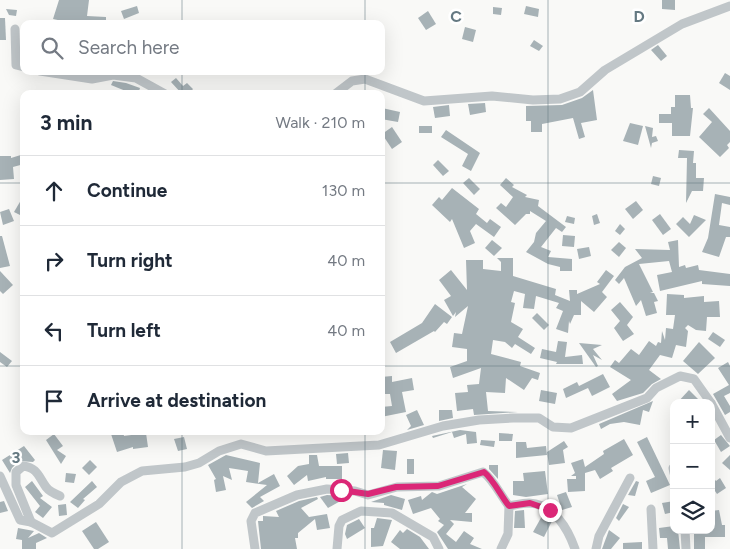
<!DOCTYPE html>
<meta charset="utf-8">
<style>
body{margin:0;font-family:Figtree,sans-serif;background:#f2f2f3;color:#1f2937}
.controls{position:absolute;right:15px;bottom:15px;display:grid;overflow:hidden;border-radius:10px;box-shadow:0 5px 20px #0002}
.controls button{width:45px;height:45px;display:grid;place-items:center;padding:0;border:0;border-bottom:1px solid #e0e1e3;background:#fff;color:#1f2937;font:25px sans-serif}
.stop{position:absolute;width:15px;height:15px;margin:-11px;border:4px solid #db2777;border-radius:50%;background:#fff}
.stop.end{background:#db2777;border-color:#fff;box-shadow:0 1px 5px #0008}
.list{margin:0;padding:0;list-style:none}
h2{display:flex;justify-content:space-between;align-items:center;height:65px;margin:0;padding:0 20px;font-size:21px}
h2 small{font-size:16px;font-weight:400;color:#747a83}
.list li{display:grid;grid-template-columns:32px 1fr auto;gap:15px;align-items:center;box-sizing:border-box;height:70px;padding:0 20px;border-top:1px solid #e0e1e3}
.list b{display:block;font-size:19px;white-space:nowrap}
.list em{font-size:16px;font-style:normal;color:#747a83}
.icon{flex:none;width:28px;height:28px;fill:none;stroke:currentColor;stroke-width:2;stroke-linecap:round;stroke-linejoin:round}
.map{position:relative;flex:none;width:730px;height:549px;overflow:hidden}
.search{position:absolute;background:#fff;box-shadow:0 5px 20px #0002;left:20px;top:20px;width:365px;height:55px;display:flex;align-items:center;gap:12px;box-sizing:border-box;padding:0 18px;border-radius:10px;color:#747a83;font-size:19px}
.panel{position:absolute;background:#fff;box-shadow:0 5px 20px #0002;left:20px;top:90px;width:365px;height:345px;border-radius:10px}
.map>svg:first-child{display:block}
.building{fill:#a7b2b6}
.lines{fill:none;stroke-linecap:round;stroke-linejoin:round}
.minor{stroke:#c0c6c9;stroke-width:9}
.route{stroke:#db2777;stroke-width:6}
.grid{fill:none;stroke:#657982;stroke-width:1;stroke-opacity:0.55}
.grid-label{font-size:16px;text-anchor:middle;font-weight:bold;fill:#657982;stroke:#fff;stroke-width:5;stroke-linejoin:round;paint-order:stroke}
</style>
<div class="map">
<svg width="730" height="549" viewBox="0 0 730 549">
<rect width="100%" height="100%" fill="#f9f9f7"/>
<g class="building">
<polygon points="59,0 89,0 87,16 106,17 106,24 76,24 53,19"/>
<polygon points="662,0 675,0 675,10 662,9"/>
<polygon points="137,6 139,13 124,19 121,11"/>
<polygon points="526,6 539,9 538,17 524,14"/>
<polygon points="493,7 502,8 501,15 493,14"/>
<polygon points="6,9 17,10 16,16 9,15"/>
<polygon points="428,11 436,24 426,30 418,18"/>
<polygon points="0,18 5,18 6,40 0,40"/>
<polygon points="465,27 476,30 473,42 462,39"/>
<polygon points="534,40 543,46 539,51 530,46"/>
<polygon points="658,45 667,56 661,61 651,50"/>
<polygon points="725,73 730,76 730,90 719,83"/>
<polygon points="176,78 183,86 187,83 193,89 189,94 182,94 171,82"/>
<polygon points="113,81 126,83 140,88 138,94 133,94 111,85"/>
<polygon points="593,90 597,120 581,123 585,137 579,139 573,118 542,124 542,132 531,132 531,121 526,121 526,106 562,105 582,98"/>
<polygon points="675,95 690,95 691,108 693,108 690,136 672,136 672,123 659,123 659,114 671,114 671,107 675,107"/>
<polygon points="485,103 486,112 470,115 468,104"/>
<polygon points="449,105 450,116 435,118 433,107"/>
<polygon points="382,108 400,112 398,122 381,119"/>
<polygon points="709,108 730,131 730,142 727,145 729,148 720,157 699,137 712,122 703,114"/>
<polygon points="630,123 643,126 638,145 623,141"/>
<rect x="419" y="126" width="13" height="7"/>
<polygon points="645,126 653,128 652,137 656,136 658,141 652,143 651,148"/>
<polygon points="392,127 402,142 392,149 382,134"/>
<polygon points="446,130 480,153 471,171 462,166 468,154 441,137"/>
<polygon points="679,150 694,151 693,163 696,163 696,178 704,178 703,191 692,191 686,203 687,158 678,158"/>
<polygon points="24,154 24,164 13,167 14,179 0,180 0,156 11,156 11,158"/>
<polygon points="438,160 449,171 443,176 433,165"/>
<polygon points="653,176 661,178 659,186 651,184"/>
<polygon points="469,178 480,189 474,195 463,183"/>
<polygon points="506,178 514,185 512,187 527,195 525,197 539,200 538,206 566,227 562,232 556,228 541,247 551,251 548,257 572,259 572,271 560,271 560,267 548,264 526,252 534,242 536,233 546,221 530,211 530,214 526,214 515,225 496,208 501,203 506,207 513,197 500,185"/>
<polygon points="452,188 479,209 476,214 487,223 490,219 501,227 494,237 476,224 470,231 475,243 464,248 452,219 450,222 432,205 439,197 442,200"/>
<polygon points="715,194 730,197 730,205 722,203 719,225 730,227 730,237 726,237 719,257 702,252 708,238"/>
<polygon points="24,195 24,217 14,212"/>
<polygon points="636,201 643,210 633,219 625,209"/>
<polygon points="9,209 14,221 3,225 0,212"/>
<polygon points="597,214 600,223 594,225 592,216"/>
<polygon points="660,214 671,229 663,235 652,220"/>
<polygon points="694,215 706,220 689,237 676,224 683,217 690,224"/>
<polygon points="567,216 575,218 574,224 565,222"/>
<polygon points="620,224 625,229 620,235 615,231"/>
<polygon points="563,235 575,236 574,247 562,246"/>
<polygon points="0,236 2,236 10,266 0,268"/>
<polygon points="492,240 502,248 494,256 485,248"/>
<polygon points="678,240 679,267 685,265 686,268 698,265 699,270 730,274 730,286 702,284 702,281 660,291 657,275 672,272 669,261 639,264 653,292 650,293 654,293 658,301 654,302 657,313 646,316 641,300 636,306 624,278 619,284 615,280 625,267 642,258 635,249 670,250 668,242"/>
<polygon points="619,242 626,248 619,257 611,250"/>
<polygon points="589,247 591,256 579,259 577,249"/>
<polygon points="497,258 513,258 513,276 556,289 555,295 570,301 569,290 577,290 577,294 600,284 597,282 606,270 614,276 602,292 607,297 594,312 581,301 581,315 574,315 570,324 569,321 568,333 556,329 563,311 556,308 559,303 536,296 534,309 523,308 525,294 514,291 511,302 515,303 511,322 523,329 518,337 535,348 531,354 515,344 512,348 505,342 493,340 491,354 521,362 520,366 540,373 538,380 532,378 524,390 506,378 505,393 486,392 488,411 518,412 474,415 473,409 457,411 455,393 468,392 467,385 479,384 481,368 453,378 450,367 467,361 467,349 452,347 454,333 462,334 468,306 455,317 456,312 453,316 444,300 451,296 439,280 451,270 467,290 466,260 483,260 483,269 501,271 501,262"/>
<polygon points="0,271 13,285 3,294 0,291"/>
<polygon points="667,294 684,295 684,298 704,296 704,302 719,301 720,317 707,317 706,331 696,330 688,325 685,328 688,331 686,347 676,345 672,358 660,355 649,370 661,379 652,384 643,393 617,401 612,394 631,380 610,367 615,360 619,363 631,349 639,355 649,341 656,346 658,342 661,343 662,331 665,340 666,328 673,329 675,315 666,315"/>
<polygon points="620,302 633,317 627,325 634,334 623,341 614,328 620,321 611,310"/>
<polygon points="435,304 452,317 447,324 444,322 435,332 434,331 396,353 390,342 422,323"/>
<polygon points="537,313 549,325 544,330 532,318"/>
<polygon points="713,332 725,340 720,347 708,339"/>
<polygon points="558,341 567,342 565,357 582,355 583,364 556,364 557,362 540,358 542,349 556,352"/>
<polygon points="699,342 715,358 698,374 683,361"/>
<polygon points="579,343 602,345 593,349 602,360 593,355 598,366 596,367"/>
<polygon points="0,352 12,361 7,367 0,362"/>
<polygon points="728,362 730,366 730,393 724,396 730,406 730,412 725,415 713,394 729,385 718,368"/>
<polygon points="603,374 610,387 592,396 588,388 566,398 563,389 577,382 579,386"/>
<polygon points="392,376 392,382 412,378 414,390 402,392 406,412 381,417 381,407 392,406 390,394 381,394 381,377"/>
<polygon points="541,390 557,393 555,404 539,401"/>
<polygon points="689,390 702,403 677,403"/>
<polygon points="653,401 649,412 643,410 640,425 624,422 610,424 601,429 599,424"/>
<polygon points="417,410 424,425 407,430 411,426 406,415"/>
<polygon points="439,410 452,410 453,418 439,421"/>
<polygon points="460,430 476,432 477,443 467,444 466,434 454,438 452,432 433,438 432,436"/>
<polygon points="110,431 123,431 124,436 146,433 148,447 133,449 133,447 117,452"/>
<polygon points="499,433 513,434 512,441 499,441"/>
<polygon points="54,434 63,446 57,450 66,456 61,464 46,440"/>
<polygon points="721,435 730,446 721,452 714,440"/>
<polygon points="184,437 187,449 178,451 174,439"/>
<polygon points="647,437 670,485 651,493 646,481 655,477 637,442"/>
<polygon points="624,439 633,455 611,468 613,471 600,479 595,470 585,473 585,491 568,492 567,479 576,479 576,476 571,476 575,473 571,463 583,459 585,467 604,454 603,451"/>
<polygon points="481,440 495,441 494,447 480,445"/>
<polygon points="564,441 568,447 563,450 565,463 549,465 547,452"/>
<polygon points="516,442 526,442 527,448 546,446 547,455 516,458"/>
<polygon points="24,446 35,460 33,462 19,461 12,468 10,473 2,460"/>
<polygon points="383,450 397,451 395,470 381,468"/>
<polygon points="348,453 349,463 337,464 336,454"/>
<polygon points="226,455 260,463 258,483 274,474 280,486 260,497 264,501 252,508 246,502 267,485 246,482 248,471 229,468 232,480 223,476 226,490 216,492 214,480 216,479 208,465"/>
<polygon points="309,455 317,455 319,466 342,466 342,479 326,479 326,477 308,481 307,475 294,485 287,476 298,466 309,464"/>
<polygon points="730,455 730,470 722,463"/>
<rect x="407" y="459" width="7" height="15"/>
<polygon points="90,460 97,467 89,475 82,468"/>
<polygon points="489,465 498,465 498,479 489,469"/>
<polygon points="545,471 548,494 526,497 513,495 513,481 524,481 523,473"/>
<polygon points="66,473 76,474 74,483 65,482"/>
<polygon points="711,475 716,481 720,478 726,488 717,494 711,485"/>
<polygon points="32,481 43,496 40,498 52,507 43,518 35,512 40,506 25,487"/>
<polygon points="92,481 97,487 83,499 85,500 78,508 70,502"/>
<polygon points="636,481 639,482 635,496 628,495"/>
<polygon points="467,484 462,487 476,499 465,513 472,513 472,522 450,520 454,524 446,534 456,542 464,531 474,538 470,544 482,549 448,549 437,532 444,525 438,521 440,519 431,508 413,514 408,500 421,496 422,500 432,492 437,494"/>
<polygon points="566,492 572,507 562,510 557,495"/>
<polygon points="327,495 343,496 344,499 328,508 320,497"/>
<polygon points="391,495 405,499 402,510 384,505 384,503 371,502"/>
<polygon points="317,497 318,499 301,508 309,517 327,514 330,528 317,530 315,519 298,533 298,538 295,538 297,549 261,549 258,521 263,521 263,516 279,517 276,511 299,501"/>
<polygon points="4,501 8,511 0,513 0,502"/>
<polygon points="674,501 674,512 665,514 662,503"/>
<polygon points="66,504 67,515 59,516 58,505"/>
<polygon points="623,504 629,507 619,521 616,518"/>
<polygon points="524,510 525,528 514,528 515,511"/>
<polygon points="719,510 722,525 725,525 725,537 705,537 705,549 694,549 694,530 711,530 711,511"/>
<polygon points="542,516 552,521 544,537 533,532"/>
<polygon points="377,518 392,520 383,546 371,547 371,528 374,528"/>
<polygon points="359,519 365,528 347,539 345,534 347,525"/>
<polygon points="96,522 109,542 98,549 94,549 82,531"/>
<polygon points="674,526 674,530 678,530 680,549 668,549 667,538 660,538 659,528"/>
<polygon points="18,528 34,531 28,538 39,533 47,538 36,543 36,549 22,549 22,540 16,539"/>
<polygon points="407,529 420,537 429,549 400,549 391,542 400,530 403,533"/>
<polygon points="609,530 620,538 611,549 602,549"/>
<polygon points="642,542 642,549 623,549 623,543"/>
</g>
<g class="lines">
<g class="minor">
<polyline points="15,29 16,65 24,67"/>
<polyline points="40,71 92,79 113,75 136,78 165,94"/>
<polyline points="335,94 352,81 365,79 424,101 492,96 533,100 560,99 580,92 605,70 682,24 730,6"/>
<polyline points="711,403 730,438"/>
<polyline points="673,468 674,473"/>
<polyline points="0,476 20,520 31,522 52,533 99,504 121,482 142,471 185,467 199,463 219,451 241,444 266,451 379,445 443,426 479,420 513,418 539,418 553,427 571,428 647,398 656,388 680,376 694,379 711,403"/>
<path d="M509,506C515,505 523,503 529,503C554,504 568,529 575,549"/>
<polyline points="651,509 653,549"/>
<path d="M31,522L16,485V472L23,466C38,468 38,476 46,487C49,491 55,494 60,496"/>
<polyline points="685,530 686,549"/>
<path d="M255,549L251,521L255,513L297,495L327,489L355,491L368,495L397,487L439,486L483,472C493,479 501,496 509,506L508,534L501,549"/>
<polyline points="337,549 339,526 342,520 361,511 392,513 433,537 439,549"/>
<polyline points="596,549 599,536 630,478"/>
</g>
</g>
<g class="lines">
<path class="route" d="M341,490L368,494L396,487L438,486L484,472C493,479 501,496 509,506L530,503L550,510"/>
</g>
<path class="grid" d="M182,0V24M365,0V24M548,0V549M182,71V94M365,71V94M0,183H24M381,183H730M0,366H24M381,366H730M182,431V549M365,431V549"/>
<g class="grid-label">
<text x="456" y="22">C</text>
<text x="639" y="22">D</text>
<text x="16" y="463">3</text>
</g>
</svg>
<div class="controls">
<button>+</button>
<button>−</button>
<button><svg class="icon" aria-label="layers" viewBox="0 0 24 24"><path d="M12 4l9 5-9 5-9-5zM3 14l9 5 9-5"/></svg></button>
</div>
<div class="stop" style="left:341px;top:490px"></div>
<div class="stop end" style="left:550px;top:510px"></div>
<div class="search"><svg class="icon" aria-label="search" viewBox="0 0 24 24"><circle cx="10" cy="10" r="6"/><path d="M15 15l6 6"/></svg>Search here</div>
<section class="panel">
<h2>3 min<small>Walk · 210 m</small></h2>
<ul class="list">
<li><svg class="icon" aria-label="ahead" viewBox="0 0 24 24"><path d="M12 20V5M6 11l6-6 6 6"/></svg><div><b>Continue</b></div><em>130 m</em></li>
<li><svg class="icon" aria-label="right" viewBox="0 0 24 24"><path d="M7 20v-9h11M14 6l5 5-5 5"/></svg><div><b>Turn right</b></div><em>40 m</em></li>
<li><svg class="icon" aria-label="left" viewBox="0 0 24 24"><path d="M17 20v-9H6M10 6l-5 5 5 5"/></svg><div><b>Turn left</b></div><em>40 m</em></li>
<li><svg class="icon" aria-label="arrive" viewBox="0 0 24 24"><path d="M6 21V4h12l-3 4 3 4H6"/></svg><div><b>Arrive at destination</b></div></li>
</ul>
</section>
</div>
